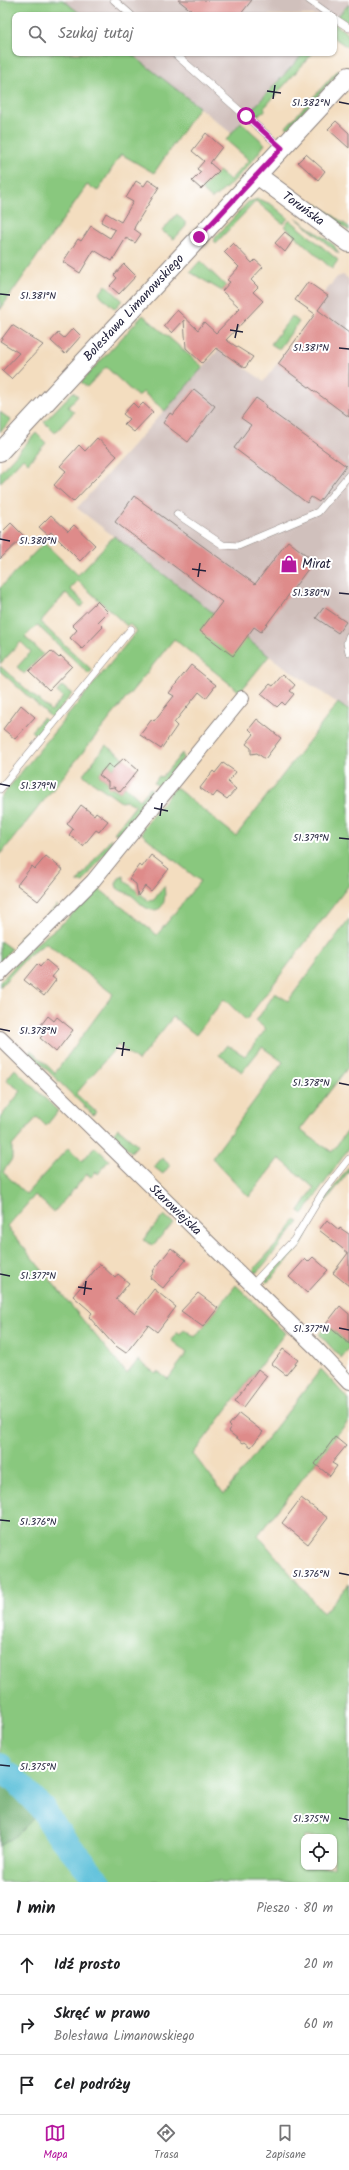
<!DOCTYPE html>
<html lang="pl">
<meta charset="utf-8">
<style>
body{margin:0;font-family:Kalam,sans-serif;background:#f6f6f6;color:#202124}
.controls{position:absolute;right:12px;bottom:12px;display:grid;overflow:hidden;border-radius:8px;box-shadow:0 1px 3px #0004}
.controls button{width:36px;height:36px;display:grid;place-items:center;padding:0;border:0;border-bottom:1px solid #e0e0e0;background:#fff;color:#202124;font:20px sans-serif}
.stop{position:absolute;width:12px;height:12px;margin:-9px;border:3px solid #b5179e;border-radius:50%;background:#fff}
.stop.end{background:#b5179e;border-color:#fff;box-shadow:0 1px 4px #0008}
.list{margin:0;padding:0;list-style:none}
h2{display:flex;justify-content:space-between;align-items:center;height:52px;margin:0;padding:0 16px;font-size:17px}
h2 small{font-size:13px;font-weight:400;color:#757577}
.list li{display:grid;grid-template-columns:26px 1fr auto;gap:12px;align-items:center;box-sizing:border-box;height:60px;padding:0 16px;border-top:1px solid #e0e0e0}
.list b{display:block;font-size:15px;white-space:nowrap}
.list p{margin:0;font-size:13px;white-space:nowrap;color:#757577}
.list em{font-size:13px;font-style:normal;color:#757577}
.icon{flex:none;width:22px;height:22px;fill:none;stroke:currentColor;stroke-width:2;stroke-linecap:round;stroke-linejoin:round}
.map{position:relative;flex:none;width:349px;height:1882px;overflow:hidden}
.search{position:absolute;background:#fff;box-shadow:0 1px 3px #0004;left:12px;right:12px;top:12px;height:44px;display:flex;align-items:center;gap:10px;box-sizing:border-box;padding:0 14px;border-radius:8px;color:#757577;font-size:15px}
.sheet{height:232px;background:#fff}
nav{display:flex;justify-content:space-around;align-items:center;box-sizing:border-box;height:56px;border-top:1px solid #e0e0e0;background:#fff;font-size:11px;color:#757577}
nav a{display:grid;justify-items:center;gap:2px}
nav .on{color:#b5179e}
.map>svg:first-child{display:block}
.industrial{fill:#d0c0bc}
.green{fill:#89c87e;stroke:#56755c;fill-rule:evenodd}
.forest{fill:#6eac6d;stroke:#486754}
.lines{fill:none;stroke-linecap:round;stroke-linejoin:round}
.river{stroke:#5cc0da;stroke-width:26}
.building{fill:#de8b8a}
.service-casing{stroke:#8a807d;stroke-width:8}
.minor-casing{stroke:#8a807d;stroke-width:16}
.tertiary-casing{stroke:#8a807d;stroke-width:20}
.service{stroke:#fff;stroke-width:7}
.minor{stroke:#fff;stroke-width:14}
.tertiary{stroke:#fff;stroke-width:18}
.route{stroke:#b5179e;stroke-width:5}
.ticks{fill:none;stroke:#22223b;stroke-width:1.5}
.labels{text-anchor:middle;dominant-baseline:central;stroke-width:4;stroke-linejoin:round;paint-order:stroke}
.street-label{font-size:13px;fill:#22223b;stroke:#fff}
.poi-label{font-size:13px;fill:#22223b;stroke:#fff;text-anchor:start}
.ticks-label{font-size:10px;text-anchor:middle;fill:#22223b;stroke:#fff;stroke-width:4;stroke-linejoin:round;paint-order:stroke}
</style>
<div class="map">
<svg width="349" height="1882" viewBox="0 0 349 1882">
<rect width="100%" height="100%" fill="#fff"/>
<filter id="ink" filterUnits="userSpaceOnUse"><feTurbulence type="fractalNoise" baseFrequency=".025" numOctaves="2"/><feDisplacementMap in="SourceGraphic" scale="8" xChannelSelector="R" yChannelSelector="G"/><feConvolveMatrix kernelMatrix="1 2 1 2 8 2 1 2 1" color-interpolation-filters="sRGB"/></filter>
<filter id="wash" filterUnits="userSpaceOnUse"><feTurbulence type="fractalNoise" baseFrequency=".012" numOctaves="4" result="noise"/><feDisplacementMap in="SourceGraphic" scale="16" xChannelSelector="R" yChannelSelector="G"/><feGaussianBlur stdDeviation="0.9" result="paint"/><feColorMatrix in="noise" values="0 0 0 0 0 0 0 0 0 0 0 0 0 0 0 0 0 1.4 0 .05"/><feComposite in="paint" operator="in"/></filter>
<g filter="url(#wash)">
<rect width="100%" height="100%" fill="#f3ddbf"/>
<g class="industrial">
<polygon points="63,0 349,0 349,4 334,20 334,15 82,15"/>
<polygon points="130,53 304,53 231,133"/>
<polygon points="343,275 349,279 349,711 263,652 77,508 218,350 264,381 328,296 324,293 337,277"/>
</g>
<g class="green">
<polygon points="0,0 63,0 82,15 15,15 15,53 130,53 199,107 154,173 121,154 98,191 87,185 0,310"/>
<polygon points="349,4 349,23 338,16"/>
<polygon points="334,23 349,35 349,48 334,38"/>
<polygon points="304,53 313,53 264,108 266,110 259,115 249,113"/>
<polygon points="341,70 289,128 286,127 337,71"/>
<path d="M241,122L265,144C251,164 232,185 212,199L201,189L219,171L230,180L249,160L226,140Z"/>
<polygon points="258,199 271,204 288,218 283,224 256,201 216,243 213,240 248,202"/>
<polygon points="317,204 349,227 349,231 316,206"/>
<polygon points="177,214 186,223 186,226 174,239 162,231"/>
<polygon points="295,217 334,245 339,254"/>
<polygon points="290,220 338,260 332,269 284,226"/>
<polygon points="200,261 226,286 222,291 190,272"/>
<polygon points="106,285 122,300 115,309 99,294"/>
<polygon points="143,315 203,367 165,411 143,392 138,397 106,367 87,387 81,382"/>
<polygon points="292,316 299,322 279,349 271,344"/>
<polygon points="73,392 78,396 68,407 74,412 55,433 44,422"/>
<polygon points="0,412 11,420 0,432"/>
<polygon points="36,433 46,443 28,463 23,458 0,483 0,472"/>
<polygon points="114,536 269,656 240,692 174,639 0,855 0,798 137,631 129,624 127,626 78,581 70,589 85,603 81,607 66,593 40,622 92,670 89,674 37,625 25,637 43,654 24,674 17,667 31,652 21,642 0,664 0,588 44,543 78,575"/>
<polygon points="0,666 51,711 63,697 57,692 62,686 72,694 52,718 0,671"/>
<polygon points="338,703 349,711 349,885 246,1020 224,999 196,1035 173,1017 138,1061 118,1045 76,1094 96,1112 93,1115 29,1052 31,1050 55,1073 113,994 46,943 29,955 0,987 0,982 33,946 64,922 98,888 157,935 200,881 142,834 143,828 175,787 236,836"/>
<polygon points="43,718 48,722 37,736 31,731"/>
<polygon points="106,745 124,758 113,768 108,764 99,775 108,782 108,785 120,792 125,786 140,800 150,788 157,794 120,834 114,833 136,805 126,801 121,802 83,775"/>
<polygon points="182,753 183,758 162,788 154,783 159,776 162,777"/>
<polygon points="111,838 112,843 86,878 83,882 77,882"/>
<path d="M124,876V880L149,901L154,900L164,886C166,897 165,914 149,909C142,907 137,899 131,895C127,892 121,892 117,888L116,884L119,878Z"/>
<polygon points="57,905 58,906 24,942 21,942 18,938 46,917"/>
<polygon points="349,919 349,1066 300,1130 332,1152 349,1128 349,1148 303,1214 299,1211 314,1188 279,1158 249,1197 212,1158 283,1062 262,1047 242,1072 219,1055 227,1045 245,1056 266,1029 256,1021 275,993 288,1001"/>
<polygon points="0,941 11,949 0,963"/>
<path d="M15,1069L58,1111L46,1126L37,1117L12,1146V1159L3,1172L26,1194L68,1148L82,1161L95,1147L109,1160L98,1174L96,1172L91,1177L87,1174L54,1212L35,1195L7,1227L127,1374L138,1360L156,1374L158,1372L168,1379L187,1353L171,1340L178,1332L180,1334L184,1329L195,1337L236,1285L285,1333L193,1454L224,1494L321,1369L349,1400V1420L258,1535L323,1613L349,1584V1882H0V1118L21,1091L6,1080ZM304,1837H334V1867H304Z"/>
<polygon points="118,1128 138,1145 131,1152 113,1133"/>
<polygon points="162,1158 170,1165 163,1174 154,1167"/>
<polygon points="349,1167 349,1171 321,1208 301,1246 267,1283 265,1281 298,1244 320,1206"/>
<polygon points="164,1215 173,1223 153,1245 143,1240"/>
<polygon points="294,1220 299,1222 257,1273 253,1270 286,1234"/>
<polygon points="331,1328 349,1344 349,1348 341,1358 319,1334 323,1330 327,1332"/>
</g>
<path class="forest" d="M0,1780C15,1790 32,1799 33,1819L17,1835L0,1846Z"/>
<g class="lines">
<polyline class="river" points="0,1766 2,1771 13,1778 42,1808 55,1829 99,1882"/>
</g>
<g id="blocks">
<g class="building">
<polygon points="178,0 252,0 240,15 197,15"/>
<polygon points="336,121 349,133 349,148 328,129"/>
<polygon points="206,133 222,147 210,163 219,171 201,189 192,181 201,172 197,169 204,161 192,151"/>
<polygon points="306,154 325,171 318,180 298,162"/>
<polygon points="148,180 159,187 135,226 134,229 141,234 135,243 126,238 112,261 94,250 80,273 63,262 78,239 81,241 91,226 110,238 115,230 101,222 106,213 121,222 133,202 126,198 136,181 144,186"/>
<polygon points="285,232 294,239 285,252 275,243"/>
<polygon points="233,243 252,263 255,260 263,267 251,280 258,287 253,292 263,301 226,340 253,357 245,368 216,348 202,363 186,348 184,320 172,333 164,326 177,310 198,330 204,322 216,333 240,308 222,291 230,282 227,280 239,267 224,252"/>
<polygon points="124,264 136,276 119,294 110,286 117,278 114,275"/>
<polygon points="308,282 328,296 318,310 349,333 349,417 278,364 315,314 295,300"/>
<polygon points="12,325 43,345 11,379 2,371 19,353 0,341"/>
<polygon points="73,328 81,336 65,354 51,341 58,333 64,338"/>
<polygon points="194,389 215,406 188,442 163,423 170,413 173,415"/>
<polygon points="256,398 266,405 265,407 346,466 319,502 311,497 307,503 234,448 251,425 241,418"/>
<polygon points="133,403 138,408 143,403 153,412 134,432 124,424 129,419 123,414"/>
<polygon points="97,438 117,456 73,502 54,485 66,471 60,466 79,445 85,451"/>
<polygon points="134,496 255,584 288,541 314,561 261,632 254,627 233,656 200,631 222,602 115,522"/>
<polygon points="51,515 68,531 74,525 95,545 80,561 51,532 48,535 39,527"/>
<polygon points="11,523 24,536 0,559 0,534"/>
<polygon points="97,601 108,612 98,622 103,627 82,649 70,638 77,630 72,625"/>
<polygon points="324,607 346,622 338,633 316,618"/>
<polygon points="51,651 59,658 61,656 72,666 49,690 29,671"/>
<polygon points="191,665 216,685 206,698 199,692 174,723 177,726 161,749 140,735 152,719 154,721 174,696 169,693"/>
<polygon points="283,674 295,685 290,691 294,694 285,705 282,702 277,707 261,694 270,684 273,686"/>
<polygon points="21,705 35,717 15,739 3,729"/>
<polygon points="257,719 281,738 265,759 257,753 251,754 251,748 246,744 254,734 249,729"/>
<polygon points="124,758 138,770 120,792 114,787 108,788 108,782 99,775 108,764 113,768"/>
<polygon points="223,763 236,772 228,782 236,789 227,799 217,792 213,797 200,788 213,771 215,773"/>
<polygon points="81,805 94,815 96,812 108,821 99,832 96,830 83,846 69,835 73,829 67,824"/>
<polygon points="151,855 169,869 151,891 145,886 138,896 136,884 129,879 139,865 142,867"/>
<polygon points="46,856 63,870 38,901 17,885 32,866 35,869"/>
<polygon points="46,960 58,970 52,977 56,980 44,996 24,980 37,964 40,967"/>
<polygon points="48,1016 54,1021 57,1017 73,1030 56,1052 40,1038 43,1035 37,1030"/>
<polygon points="327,1220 339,1230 340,1228 349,1234 349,1286 333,1273 348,1253 319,1230"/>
<polygon points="171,1248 186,1260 163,1288 150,1278 154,1272 153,1271"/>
<polygon points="313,1257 328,1270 307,1293 289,1277 305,1259 308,1262"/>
<polygon points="100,1264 115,1278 118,1274 129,1283 116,1299 135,1314 154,1289 176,1307 157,1332 148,1325 126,1353 113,1344 89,1317 92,1313 89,1310 73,1296"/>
<polygon points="198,1293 218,1308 203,1327 181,1311"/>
<polygon points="340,1306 349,1314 349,1344 326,1324"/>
<polygon points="283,1349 298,1360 286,1375 272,1364"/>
<polygon points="258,1369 267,1376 244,1407 235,1401"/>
<polygon points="239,1413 263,1432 251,1447 245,1442 243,1443 228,1431 231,1427 229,1425"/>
<polygon points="335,1437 346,1446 332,1463 337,1466 330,1476 315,1464"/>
<polygon points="301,1498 328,1518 308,1544 282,1523"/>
</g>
</g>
</g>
<g filter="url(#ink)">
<use href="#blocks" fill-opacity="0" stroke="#8a807d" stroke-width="1"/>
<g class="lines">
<g class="service-casing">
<g id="service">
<polyline points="114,0 131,15"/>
<polyline points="309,0 330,15"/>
<polyline points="334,18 349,28"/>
<polyline points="174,53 282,148"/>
<polyline points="177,514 223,545 238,546 318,512 349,475"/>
<polyline points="349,636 347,643 349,652"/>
<polyline points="0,789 131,629"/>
<polyline points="252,1285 294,1240 323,1192 349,1159"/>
</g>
</g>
<g class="minor-casing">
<g id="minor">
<polyline points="0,974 93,881 242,698"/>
<polyline points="0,1038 316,1348 349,1383"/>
</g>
</g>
<g class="tertiary-casing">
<g id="tertiary">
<polyline points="257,175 349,243"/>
<polyline points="0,452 349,76"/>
</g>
</g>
<use href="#service" class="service"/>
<use href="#minor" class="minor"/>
<use href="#tertiary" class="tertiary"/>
</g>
</g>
<g class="lines" filter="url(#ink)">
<polyline class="route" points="199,237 282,148 246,116"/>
</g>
<path class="ticks" d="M267,91L281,93M273,99L275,85M339,102L349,104M0,294L10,295M230,330L243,332M235,338L238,324M339,348L349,349M0,539L10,541M192,569L206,571M198,577L200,563M339,593L349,594M0,784L10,786M154,808L168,811M160,816L162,803M339,838L349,839M0,1029L10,1031M116,1048L130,1050M122,1056L124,1042M339,1083L349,1085M0,1274L10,1276M78,1287L92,1289M84,1295L86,1281M339,1328L349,1330M0,1520L10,1521M339,1573L349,1575M0,1765L10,1766M339,1818L349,1820"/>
<defs>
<g id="shop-bare" transform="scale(1.38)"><path d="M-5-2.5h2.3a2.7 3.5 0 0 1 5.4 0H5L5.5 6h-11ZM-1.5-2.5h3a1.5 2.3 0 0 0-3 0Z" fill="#b5179e" stroke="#fff" stroke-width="2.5" paint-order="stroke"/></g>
</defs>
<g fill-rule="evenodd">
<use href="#shop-bare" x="289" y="564"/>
</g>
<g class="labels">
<g class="street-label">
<text transform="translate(303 209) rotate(36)">Toruńska</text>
<text transform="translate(134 308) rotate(-47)">Bolesława Limanowskiego</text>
<text transform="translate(175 1210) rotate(44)">Starowiejska</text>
</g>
<g class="poi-label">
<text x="302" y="564">Mirat</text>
</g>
</g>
<g class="ticks-label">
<text x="311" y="106">51.382°N</text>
<text x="38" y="299">51.381°N</text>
<text x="311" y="351">51.381°N</text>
<text x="38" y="544">51.380°N</text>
<text x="311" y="596">51.380°N</text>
<text x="38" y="789">51.379°N</text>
<text x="311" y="841">51.379°N</text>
<text x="38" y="1034">51.378°N</text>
<text x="311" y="1086">51.378°N</text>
<text x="38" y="1279">51.377°N</text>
<text x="311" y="1332">51.377°N</text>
<text x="38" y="1525">51.376°N</text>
<text x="311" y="1577">51.376°N</text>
<text x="38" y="1770">51.375°N</text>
<text x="311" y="1822">51.375°N</text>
</g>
</svg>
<div class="controls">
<button><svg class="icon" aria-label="locate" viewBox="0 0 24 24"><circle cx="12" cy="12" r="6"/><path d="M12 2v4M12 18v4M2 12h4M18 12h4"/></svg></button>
</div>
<div class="stop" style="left:246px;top:116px"></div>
<div class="stop end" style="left:199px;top:237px"></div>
<div class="search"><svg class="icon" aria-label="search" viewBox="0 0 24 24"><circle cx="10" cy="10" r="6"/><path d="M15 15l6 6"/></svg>Szukaj tutaj</div>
</div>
<section class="sheet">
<h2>1 min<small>Pieszo · 80 m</small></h2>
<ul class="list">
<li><svg class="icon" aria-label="ahead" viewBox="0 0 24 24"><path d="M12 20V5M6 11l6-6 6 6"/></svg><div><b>Idź prosto</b></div><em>20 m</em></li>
<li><svg class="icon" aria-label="right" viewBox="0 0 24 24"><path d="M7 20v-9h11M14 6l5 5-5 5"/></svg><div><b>Skręć w prawo</b><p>Bolesława Limanowskiego</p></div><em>60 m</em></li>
<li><svg class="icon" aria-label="arrive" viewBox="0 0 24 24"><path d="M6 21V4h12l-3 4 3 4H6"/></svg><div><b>Cel podróży</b></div></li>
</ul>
</section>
<nav>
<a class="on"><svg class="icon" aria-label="map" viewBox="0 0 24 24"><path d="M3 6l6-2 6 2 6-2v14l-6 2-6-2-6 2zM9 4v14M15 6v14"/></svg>Mapa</a>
<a><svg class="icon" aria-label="directions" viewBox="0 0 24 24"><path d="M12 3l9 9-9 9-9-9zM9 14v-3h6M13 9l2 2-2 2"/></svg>Trasa</a>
<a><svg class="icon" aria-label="saved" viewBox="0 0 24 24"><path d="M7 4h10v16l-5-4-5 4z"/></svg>Zapisane</a>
</nav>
